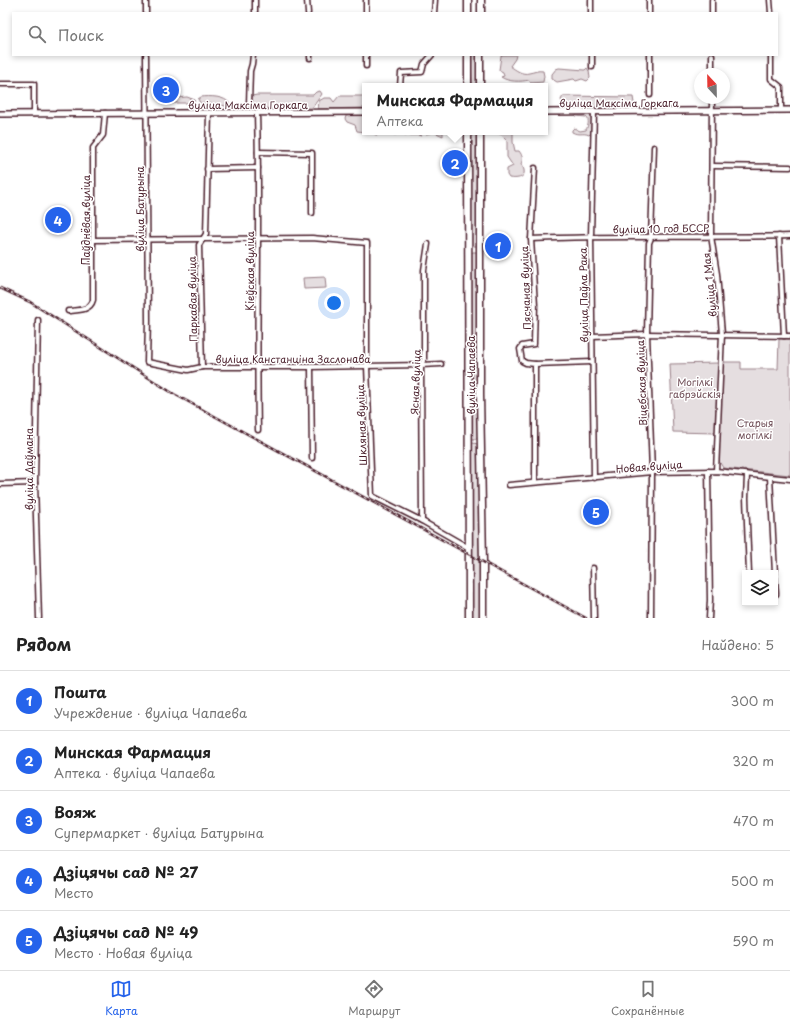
<!DOCTYPE html>
<html lang="ru">
<meta charset="utf-8">
<style>
body{margin:0;font-family:"Playpen Sans",sans-serif;background:#f6f6f6;color:#222}
.controls{position:absolute;right:12px;bottom:12px;display:grid;overflow:hidden;border-radius:0px;box-shadow:0 2px 6px #0003}
.controls button{width:36px;height:36px;display:grid;place-items:center;padding:0;border:0;border-bottom:1px solid #e0e0e0;background:#fff;color:#222;font:20px sans-serif}
.compass{position:absolute;left:694px;top:68px;width:36px;height:36px;border-radius:50%;background:#fff;box-shadow:0 2px 6px #0003;rotate:338deg}
.you{position:absolute;left:334px;top:303px;width:14px;height:14px;margin:-10px;border:3px solid #fff;border-radius:50%;background:#1a73e8;box-shadow:0 0 0 6px #1a73e833}
.badge{display:grid;place-items:center;width:26px;height:26px;border-radius:50%;background:#2563eb;color:#fff;font-size:13px;font-weight:700}
.pin{position:absolute;translate:-50% -50%;border:2px solid #fff;box-shadow:0 1px 4px #0006}
.popup{position:absolute;left:362px;top:83px;width:186px;height:52px;box-sizing:border-box;display:grid;place-content:center;border-radius:0px;background:#fff;filter:drop-shadow(0 1px 3px #0005);font-size:13px;white-space:nowrap;color:#767676}
.popup b{font-size:15px;color:#222}
.popup::after{content:'';position:absolute;left:50%;top:100%;margin-left:-8px;border:8px solid transparent;border-top-color:#fff}
.list{margin:0;padding:0;list-style:none}
h2{display:flex;justify-content:space-between;align-items:center;height:52px;margin:0;padding:0 16px;font-size:17px}
h2 small{font-size:13px;font-weight:400;color:#767676}
.list li{display:grid;grid-template-columns:26px 1fr auto;gap:12px;align-items:center;box-sizing:border-box;height:60px;padding:0 16px;border-top:1px solid #e0e0e0}
.list b{display:block;font-size:15px;white-space:nowrap}
.list p{margin:0;font-size:13px;white-space:nowrap;color:#767676}
.list em{font-size:13px;font-style:normal;color:#767676}
.icon{flex:none;width:22px;height:22px;fill:none;stroke:currentColor;stroke-width:2;stroke-linecap:round;stroke-linejoin:round}
.map{position:relative;flex:none;width:790px;height:618px;overflow:hidden}
.search{position:absolute;background:#fff;box-shadow:0 2px 6px #0003;left:12px;right:12px;top:12px;height:44px;display:flex;align-items:center;gap:10px;box-sizing:border-box;padding:0 14px;border-radius:0px;color:#767676;font-size:15px}
.sheet{height:352px;background:#fff}
nav{display:flex;justify-content:space-around;align-items:center;box-sizing:border-box;height:56px;border-top:1px solid #e0e0e0;background:#fff;font-size:11px;color:#767676}
nav a{display:grid;justify-items:center;gap:2px}
nav .on{color:#2563eb}
.map>svg:first-child{display:block}
.green{fill:#e5dee0;stroke:#987e86}
.lines{fill:none;stroke-linecap:round;stroke-linejoin:round}
.minor-casing{stroke:#4a1f2b;stroke-width:7}
.tertiary-casing{stroke:#4a1f2b;stroke-width:8}
.secondary-casing{stroke:#4a1f2b;stroke-width:9}
.minor{stroke:#fff;stroke-width:4}
.tertiary{stroke:#fff;stroke-width:5}
.secondary{stroke:#fff;stroke-width:6}
.rail-casing{stroke:#4a1f2b;stroke-width:2.5}
.rail{stroke:#fff;stroke-width:1;stroke-dasharray:3;stroke-linecap:butt}
.labels{text-anchor:middle;dominant-baseline:central;stroke-width:3;stroke-linejoin:round;paint-order:stroke}
.street-label{font-size:10px;fill:#4a1f2b;stroke:#fff}
.park-label{font-size:10px;fill:#714f58;stroke:#fff}
</style>
<div class="map">
<svg width="790" height="618" viewBox="0 0 790 618">
<rect width="100%" height="100%" fill="#fff"/>
<filter id="ink" filterUnits="userSpaceOnUse"><feTurbulence type="fractalNoise" baseFrequency=".025" numOctaves="2"/><feDisplacementMap in="SourceGraphic" scale="8" xChannelSelector="R" yChannelSelector="G"/><feConvolveMatrix kernelMatrix="1 2 1 2 8 2 1 2 1" color-interpolation-filters="sRGB"/></filter>
<g filter="url(#ink)">
<g class="green">
<polygon points="471,55 479,55 479,86 472,86"/>
<path d="M502,55H516L515,59L510,66C516,70 522,75 529,73C535,72 537,70 543,71L544,76L543,82L531,83L529,80C521,82 508,82 501,77L504,76L503,72L499,70L501,56Z"/>
<polygon points="559,68 585,70 587,68 589,71 590,78 587,81 582,79 576,81 574,79 557,82 552,79 552,74 556,69"/>
<path d="M320,91L322,94L312,108H296L285,110L277,107L274,108L271,107L269,109C260,109 250,108 252,96L257,95H313L316,92Z"/>
<polygon points="339,96 365,96 365,108 318,109 319,101 324,98 331,98 334,102"/>
<polygon points="563,96 633,97 634,103 632,106 594,107 593,104 591,104 589,106 576,105 572,107 564,105 561,100"/>
<polygon points="187,97 195,100 193,103 171,103 170,101 173,98"/>
<path d="M201,97C210,96 225,96 230,104L228,107L222,105L200,103L198,99Z"/>
<path d="M587,113L591,115L592,117V132L589,135C583,132 579,136 572,132V130L574,128L580,131L586,130C588,126 590,120 586,117L576,116L577,114Z"/>
<polygon points="355,115 365,115 365,132 357,131 355,125 347,122 345,119 346,116"/>
<polygon points="372,132 443,132 443,136 434,132 426,134 426,132 421,133 421,136 418,135 405,135 402,132 395,135 388,132 376,135"/>
<polygon points="470,132 478,132 477,246 474,246 470,244"/>
<path d="M493,132H513V142L515,151H519C523,156 523,159 521,164C522,166 523,167 524,170C526,179 515,179 509,178L507,175V169L513,166L507,157V141L500,134Z"/>
<polygon points="473,252 477,252 479,438 476,439 473,439 471,435 471,253"/>
<polygon points="325,277 326,288 304,289 303,278"/>
<polygon points="779,339 790,339 790,475 723,468 719,461 722,362 741,362 741,369 778,369"/>
<polygon points="718,363 716,433 673,432 670,364"/>
<polygon points="473,443 478,444 480,618 472,618 471,446"/>
</g>
<g class="lines">
<g class="minor-casing">
<g id="minor">
<polyline points="307,0 308,13"/>
<polyline points="366,0 366,13"/>
<polyline points="591,0 591,13"/>
<polyline points="649,0 649,13"/>
<polyline points="770,0 771,13"/>
<polyline points="146,13 146,0"/>
<polyline points="255,13 255,0"/>
<polyline points="434,13 435,0"/>
<polyline points="712,13 712,0"/>
<polyline points="146,55 148,321 147,362 188,370 202,367 311,367 421,365 441,364"/>
<polyline points="310,55 310,58"/>
<polyline points="366,55 366,66"/>
<polyline points="592,55 592,67"/>
<polyline points="650,55 650,95"/>
<polyline points="771,55 771,79 781,87 781,110"/>
<polyline points="712,74 712,55"/>
<polyline points="0,84 34,84 34,114"/>
<polyline points="400,86 401,73 422,72 424,64 432,55"/>
<polyline points="712,98 711,236 717,274 722,334 716,471"/>
<polyline points="249,104 250,71 252,64 253,55"/>
<polyline points="594,112 591,236 594,478"/>
<path d="M257,113C260,218 256,324 258,430"/>
<polyline points="258,152 312,153 312,213"/>
<polyline points="712,166 790,167"/>
<polyline points="207,169 258,168"/>
<polyline points="779,236 784,336"/>
<path d="M531,239C617,235 704,238 790,236"/>
<polyline points="92,240 312,238 367,243 367,366 372,496 422,521 469,548"/>
<path d="M68,311C78,310 90,311 93,300V148L103,135L105,113"/>
<polyline points="38,320 35,483 39,618"/>
<polyline points="592,336 647,334 790,336"/>
<polyline points="535,364 592,362"/>
<polyline points="202,367 199,245 206,234 209,113"/>
<polyline points="311,367 312,458"/>
<polyline points="708,471 710,600 709,618"/>
<polyline points="747,475 746,498 749,573"/>
<polyline points="770,477 775,573"/>
<polyline points="535,482 535,364 526,363 522,361 520,349 522,346 534,344 534,342 535,305 531,239 535,168"/>
<polyline points="0,484 35,483"/>
<polyline points="509,485 652,472 716,471 790,479"/>
<polyline points="422,521 421,365 424,359 424,270 428,244"/>
<polyline points="593,568 594,618"/>
<polyline points="775,578 776,594"/>
<polyline points="651,618 652,472 647,334 649,243 651,238 654,147"/>
</g>
</g>
<g class="tertiary-casing">
<g id="tertiary">
<polyline points="545,112 790,110"/>
<polyline points="0,114 365,112"/>
</g>
</g>
<g class="secondary-casing">
<g id="secondary">
<polyline points="468,13 468,0"/>
<polyline points="481,13 481,0"/>
<polyline points="468,86 468,55"/>
<polyline points="480,86 480,55"/>
<polyline points="468,132 469,618"/>
<polyline points="480,132 480,394 483,563 483,618"/>
</g>
</g>
<use href="#minor" class="minor"/>
<use href="#tertiary" class="tertiary"/>
<use href="#secondary" class="secondary"/>
<g class="rail-casing">
<polyline id="rail" points="0,288 30,302 174,394 586,618"/>
</g>
<use href="#rail" class="rail"/>
</g>
</g>
<g class="labels">
<g class="street-label">
<text x="619" y="102">вуліца Максіма Горкага</text>
<text x="248" y="104">вуліца Максіма Горкага</text>
<text transform="translate(139 209) rotate(-90)">вуліца Батурына</text>
<text transform="translate(85 220) rotate(-90)">Паўднёвая вуліца</text>
<text transform="translate(661 228) rotate(-1)">вуліца 10 год БССР</text>
<text transform="translate(249 271) rotate(-90)">Кіеўская вуліца</text>
<text transform="translate(709 285) rotate(-96)">вуліца 1 Мая</text>
<text transform="translate(525 288) rotate(-92)">Пясчаная вуліца</text>
<text transform="translate(583 295) rotate(-91)">вуліца Паўла Рака</text>
<text transform="translate(192 299) rotate(-91)">Паркавая вуліца</text>
<text x="293" y="358">вуліца Канстанціна Заслонава</text>
<text transform="translate(470 375) rotate(-90)">вуліца Чапаева</text>
<text transform="translate(415 382) rotate(-88)">Ясная вуліца</text>
<text transform="translate(641 383) rotate(-92)">Віцебская вуліца</text>
<text transform="translate(361 425) rotate(-92)">Шкляная вуліца</text>
<text transform="translate(649 466) rotate(-4)">Новая вуліца</text>
<text transform="translate(28 469) rotate(-90)">вуліца Даўмана</text>
</g>
<g class="park-label">
<text x="695" y="381">Могілкі<tspan x="695" dy="12">габрэйскія</tspan></text>
<text x="755" y="422">Старыя<tspan x="755" dy="12">могілкі</tspan></text>
</g>
</g>
</svg>
<div class="controls">
<button><svg class="icon" aria-label="layers" viewBox="0 0 24 24"><path d="M12 4l9 5-9 5-9-5zM3 14l9 5 9-5"/></svg></button>
</div>
<svg class="compass" viewBox="-18 -18 36 36"><path d="M0-13l5 13h-10z" fill="#e53935"/><path d="M0 13l5-13h-10z" fill="#767676"/></svg>
<div class="you"></div>
<div class="pin badge" style="left:498px;top:246px">1</div>
<div class="pin badge" style="left:455px;top:163px">2</div>
<div class="popup"><b>Минская Фармация</b>Аптека</div>
<div class="pin badge" style="left:166px;top:90px">3</div>
<div class="pin badge" style="left:58px;top:220px">4</div>
<div class="pin badge" style="left:596px;top:512px">5</div>
<div class="search"><svg class="icon" aria-label="search" viewBox="0 0 24 24"><circle cx="10" cy="10" r="6"/><path d="M15 15l6 6"/></svg>Поиск</div>
</div>
<section class="sheet">
<h2>Рядом<small>Найдено: 5</small></h2>
<ul class="list">
<li><span class="badge">1</span><div><b>Пошта</b><p>Учреждение · вуліца Чапаева</p></div><em>300 m</em></li>
<li><span class="badge">2</span><div><b>Минская Фармация</b><p>Аптека · вуліца Чапаева</p></div><em>320 m</em></li>
<li><span class="badge">3</span><div><b>Вояж</b><p>Супермаркет · вуліца Батурына</p></div><em>470 m</em></li>
<li><span class="badge">4</span><div><b>Дзіцячы сад № 27</b><p>Место</p></div><em>500 m</em></li>
<li><span class="badge">5</span><div><b>Дзіцячы сад № 49</b><p>Место · Новая вуліца</p></div><em>590 m</em></li>
</ul>
</section>
<nav>
<a class="on"><svg class="icon" aria-label="map" viewBox="0 0 24 24"><path d="M3 6l6-2 6 2 6-2v14l-6 2-6-2-6 2zM9 4v14M15 6v14"/></svg>Карта</a>
<a><svg class="icon" aria-label="directions" viewBox="0 0 24 24"><path d="M12 3l9 9-9 9-9-9zM9 14v-3h6M13 9l2 2-2 2"/></svg>Маршрут</a>
<a><svg class="icon" aria-label="saved" viewBox="0 0 24 24"><path d="M7 4h10v16l-5-4-5 4z"/></svg>Сохранённые</a>
</nav>
